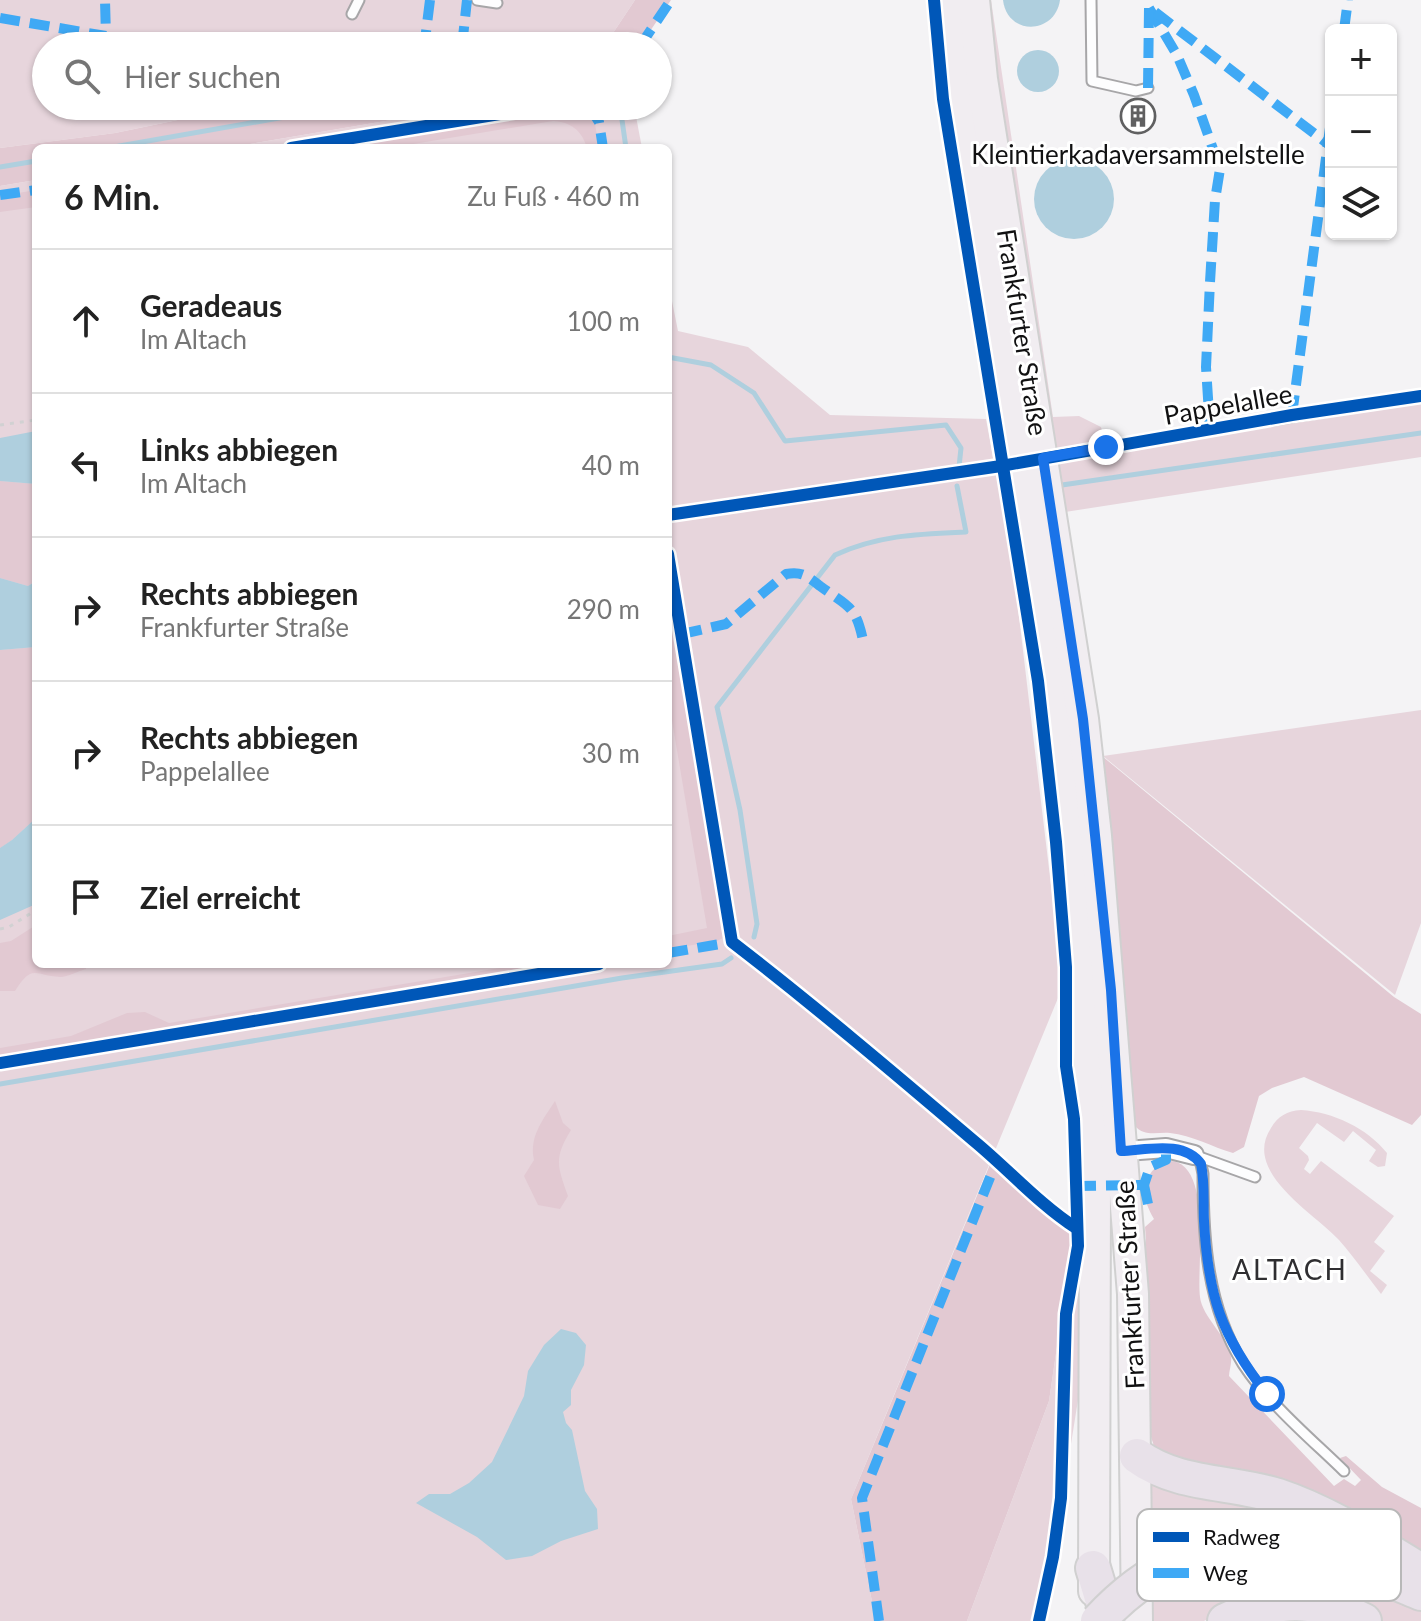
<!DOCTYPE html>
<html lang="de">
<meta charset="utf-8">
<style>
body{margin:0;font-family:Lato,sans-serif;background:#f6f6f6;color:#222}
.controls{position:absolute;right:24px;top:24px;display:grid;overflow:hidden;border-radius:12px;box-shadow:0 2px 6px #0004}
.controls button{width:72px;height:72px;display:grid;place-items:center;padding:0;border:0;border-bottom:2px solid #e0e0e0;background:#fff;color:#222;font:40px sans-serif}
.stop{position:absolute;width:24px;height:24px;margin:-18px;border:6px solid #1a73e8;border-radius:50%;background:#fff}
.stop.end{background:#1a73e8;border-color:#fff;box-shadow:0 2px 8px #0008}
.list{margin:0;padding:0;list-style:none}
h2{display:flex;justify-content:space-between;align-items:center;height:104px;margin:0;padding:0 32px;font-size:34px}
h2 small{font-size:26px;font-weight:400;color:#767676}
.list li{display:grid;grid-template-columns:52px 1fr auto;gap:24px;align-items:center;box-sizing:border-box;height:144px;padding:0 32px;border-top:2px solid #e0e0e0}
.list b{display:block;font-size:30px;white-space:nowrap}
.list p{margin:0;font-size:26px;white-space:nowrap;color:#767676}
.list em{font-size:26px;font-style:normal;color:#767676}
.icon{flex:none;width:44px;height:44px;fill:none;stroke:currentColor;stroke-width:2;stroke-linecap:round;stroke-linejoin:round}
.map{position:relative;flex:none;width:1421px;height:1621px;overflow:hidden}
.search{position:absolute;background:#fff;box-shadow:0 2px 6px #0004;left:32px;top:32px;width:640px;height:88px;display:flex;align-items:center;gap:20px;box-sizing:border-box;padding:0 28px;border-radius:44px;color:#767676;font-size:30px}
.panel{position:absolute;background:#fff;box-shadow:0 2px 6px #0004;left:32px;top:144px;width:640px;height:824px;border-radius:12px}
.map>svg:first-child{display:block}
.green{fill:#e7d5dc}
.forest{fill:#e2c9d2}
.water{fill:#afcfde}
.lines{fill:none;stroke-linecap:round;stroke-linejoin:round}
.stream{stroke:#afcfde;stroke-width:5}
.lane-casing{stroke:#a7a6a8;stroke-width:13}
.street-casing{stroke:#a7a6a8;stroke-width:22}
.primary-casing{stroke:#d0d0d0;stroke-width:34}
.highway-casing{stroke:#d0d0d0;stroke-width:38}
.path{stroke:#d1d1d2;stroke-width:3;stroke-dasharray:4 6;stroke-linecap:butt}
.lane{stroke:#fdfdfe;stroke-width:9}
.street{stroke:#fdfdfe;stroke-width:18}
.primary{stroke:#f1edf1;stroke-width:30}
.highway{stroke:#e8e1e9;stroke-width:34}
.highway-bridge-casing{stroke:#d0d0d0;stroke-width:38;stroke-linecap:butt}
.highway-bridge{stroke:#e8e1e9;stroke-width:34}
.quiet{stroke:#3fa9f5;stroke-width:10;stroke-dasharray:20 10;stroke-linecap:butt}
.cycleway-casing{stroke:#fff;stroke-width:17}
.cycleway{stroke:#0057b8;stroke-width:12}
.route{stroke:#1a73e8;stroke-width:10}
.labels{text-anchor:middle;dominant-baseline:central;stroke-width:6;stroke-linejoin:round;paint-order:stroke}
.poi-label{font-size:26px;fill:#111112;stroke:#fff}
.street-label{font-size:26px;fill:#111112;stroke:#fff}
.neighbourhood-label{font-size:28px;letter-spacing:2px;fill:#2f2e31;stroke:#fff}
.key{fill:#fff;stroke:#b8b8b8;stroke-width:2}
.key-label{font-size:22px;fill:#111112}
</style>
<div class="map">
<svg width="1421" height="1621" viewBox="0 0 1421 1621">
<rect width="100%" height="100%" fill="#f4f3f5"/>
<g class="green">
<polygon points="0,0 635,0 609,39 577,46 46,46 46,106 245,106 115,133 0,148"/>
<polygon points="974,0 991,0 1053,417 1079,416 1101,427 1106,446 1421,396 1421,457 1065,512"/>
<polygon points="474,106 634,106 642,148 226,148"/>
<polygon points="36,180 36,964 668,964 668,515 1001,466 1063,986 851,1499 876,1621 0,1621 0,186"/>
<polygon points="668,281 678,331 748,347 830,415 986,419 994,463 668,510"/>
<polygon points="1421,710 1421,923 1395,995 1103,756"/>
<path d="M1301,1110C1333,1112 1367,1128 1387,1153L1385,1166L1378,1167L1369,1161L1376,1150L1353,1131L1344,1142L1317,1123L1299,1148L1308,1156L1309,1160L1304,1169L1310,1174L1321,1161L1394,1216L1374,1242L1385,1251L1370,1271L1387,1285L1381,1294C1367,1276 1354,1257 1339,1240C1313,1212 1242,1172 1271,1128C1278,1116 1287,1111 1301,1110Z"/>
<polygon points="1070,1258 1083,1263 1078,1400 1053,1557 1039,1621 967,1621 1049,1401"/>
<path d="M1152,1479L1301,1515L1376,1563L1154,1557V1549H1145C1149,1539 1154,1527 1151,1516C1145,1499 1141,1497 1152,1479Z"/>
<polygon points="1232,1560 1305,1564 1421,1607 1421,1621 1382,1621 1368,1612 1239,1605 1204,1621 1147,1621 1147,1596 1173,1580"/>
</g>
<g class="forest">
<polygon points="635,0 671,0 640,46 561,46 609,39"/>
<polygon points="245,106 474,106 226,148 36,148 36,180 0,186 0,148 115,133"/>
<path d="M551,106H592L599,148H587C582,130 570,122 553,121L389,148H295Z"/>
<polygon points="36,190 36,207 0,212 0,196"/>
<polygon points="0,481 36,484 36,581 28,586 0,578"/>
<polygon points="668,578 727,936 717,941 668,949 668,936 707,928 668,697"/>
<polygon points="36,647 36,818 12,840 0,848 0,650"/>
<path d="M1102,756L1394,997L1421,1014V1115L1412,1125L1304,1077L1272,1088L1259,1096L1244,1147L1233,1153C1212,1147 1192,1135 1170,1133C1156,1132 1144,1137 1134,1125Z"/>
<path d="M36,925V964H86V969C78,971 68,977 60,977C34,976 33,963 15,991H0V943L11,941Z"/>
<polygon points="524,964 572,964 0,1058 0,1048 71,1036 127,1013 145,1012 169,1023"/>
<path d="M555,1101L563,1123L571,1130C554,1158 557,1165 568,1196L560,1209L538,1205L524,1176L534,1160C529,1136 543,1120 555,1101Z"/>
<path d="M1164,1161C1215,1154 1196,1266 1200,1297C1202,1317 1229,1338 1231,1357C1232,1363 1229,1371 1229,1376L1334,1486L1344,1479L1355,1486L1361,1480L1340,1458L1346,1456L1382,1487L1421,1508V1562L1156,1452L1146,1422L1141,1271L1146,1239L1145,1227L1154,1219C1141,1198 1140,1176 1164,1161Z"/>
<polygon points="991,1162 1070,1226 1074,1242 1070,1258 1049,1401 967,1621 876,1621 851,1499"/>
</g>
<g class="water">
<path d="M1003,0H1060C1055,35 1007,36 1003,0Z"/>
<circle cx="1038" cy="71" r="21"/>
<circle cx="1074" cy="199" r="40"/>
<polygon points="36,431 36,484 0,481 0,438"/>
<polygon points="0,578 28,586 36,581 36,647 0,650"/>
<polygon points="36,818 36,904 0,920 0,848 12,840"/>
<polygon points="561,1329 576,1333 586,1345 584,1365 571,1390 571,1405 563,1412 566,1423 572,1430 585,1491 597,1509 598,1529 561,1541 532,1556 506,1560 477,1537 416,1503 429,1494 450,1494 469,1483 492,1462 524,1396 528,1371 544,1345"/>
</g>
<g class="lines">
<g class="stream">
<polyline points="620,106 626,148"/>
<polyline points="108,148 347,106"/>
<polyline points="0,167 36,161"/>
<polyline points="668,357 711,365 754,393 785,441 946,425 961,448 959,467"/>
<polyline points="1062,485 1421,433"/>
<path d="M754,937L757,924L740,810L717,707L835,555C878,535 919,534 966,532L957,486"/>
<polyline points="0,1084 622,978 722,964 731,958"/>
</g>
<g class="lane-casing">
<g id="lane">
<polyline points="477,0 497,3"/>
<polyline points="1091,0 1092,81 1136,91 1148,88"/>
<polyline points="352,14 359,0"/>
<polyline points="1046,457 1421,396"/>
<path d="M1194,1155L1201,1164L1203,1174C1203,1240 1207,1306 1243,1364C1269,1404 1310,1438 1344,1471"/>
<polyline points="1194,1155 1255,1177"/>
</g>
</g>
<g class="street-casing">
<polyline id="street" points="1113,1152 1166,1148 1194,1155"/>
</g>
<g class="primary-casing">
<g id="primary">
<polyline points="946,0 1039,577 1061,721 1074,837 1085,961 1095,1186 1094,1591"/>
<polyline points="974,0 982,79 1083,719 1096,836 1133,1294 1137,1621"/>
</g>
</g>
<g class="highway-casing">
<g id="highway">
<path d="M1137,1456C1178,1486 1231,1481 1278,1496C1329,1513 1376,1544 1421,1571"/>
<path d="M1182,1559C1198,1555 1214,1550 1230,1547C1296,1538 1361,1568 1421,1593"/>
<polyline points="1093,1568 1109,1621"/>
<path d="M1225,1621C1273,1598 1317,1597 1364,1621"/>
</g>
</g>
<g class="path">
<polyline points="0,425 36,420"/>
<polyline points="0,929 9,927 36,910"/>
</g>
<use href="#lane" class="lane"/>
<use href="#street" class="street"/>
<use href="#primary" class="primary"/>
<use href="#highway" class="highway"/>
<g class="highway-bridge-casing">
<path id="highway-bridge" d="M1098,1621C1123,1594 1148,1575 1182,1559"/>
</g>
<use href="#highway-bridge" class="highway-bridge"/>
<g class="quiet">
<polyline points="430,0 425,40 435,41"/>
<polyline points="1149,8 1177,55 1194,95 1220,169 1215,200 1210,282 1206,367 1210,429"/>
<polyline points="1155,12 1328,144"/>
<polyline points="0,18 106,36 105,0"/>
<polyline points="1344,30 1348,0"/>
<polyline points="465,46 463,37 467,0"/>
<polyline points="640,46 671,0"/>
<polyline points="1148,88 1149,8"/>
<polyline points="589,106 599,122 603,148"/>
<polyline points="0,195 36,190"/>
<polyline points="1292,415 1331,120"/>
<path d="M682,634L726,624L786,574C802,571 807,576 820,586C850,608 856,605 864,645"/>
<polyline points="668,953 732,942"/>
<polyline points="1144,1185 1148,1204"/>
<polyline points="1076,1186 1144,1185 1150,1167 1166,1160 1166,1148"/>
<polyline points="879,1621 862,1498 997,1160"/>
</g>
<g class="cycleway-casing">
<g id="cycleway">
<polyline points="934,0 943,99 1038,681 1056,842 1066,967 1066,1066 1074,1119 1078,1246 1066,1314 1061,1498 1053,1557 1039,1621"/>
<polyline points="291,148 549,106"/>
<polyline points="668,515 1001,466 1292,415 1421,396"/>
<path d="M668,554L732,942C815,1006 894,1073 974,1141C1008,1169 1039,1204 1076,1228"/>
<polyline points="0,1063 599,964"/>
</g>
</g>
<use href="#cycleway" class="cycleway"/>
</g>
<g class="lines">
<path class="route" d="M1106,447L1043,458L1083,719L1111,990L1121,1151C1147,1150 1184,1140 1201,1164C1205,1183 1203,1202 1204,1221C1208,1295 1221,1336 1267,1394"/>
</g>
<defs>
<g id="building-ring" transform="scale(1.8)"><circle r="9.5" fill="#fff" stroke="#606061" stroke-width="1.5"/><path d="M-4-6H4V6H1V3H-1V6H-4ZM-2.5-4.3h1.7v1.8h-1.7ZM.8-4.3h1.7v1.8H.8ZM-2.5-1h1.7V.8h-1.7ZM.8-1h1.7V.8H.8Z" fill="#606061"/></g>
</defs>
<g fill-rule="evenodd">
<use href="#building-ring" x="1138" y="116"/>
</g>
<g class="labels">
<g class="poi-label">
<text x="1138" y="154">Kleintierkadaversammelstelle</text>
</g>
<g class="street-label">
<text transform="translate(1023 332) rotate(81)">Frankfurter Straße</text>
<text transform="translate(1228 404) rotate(-10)">Pappelallee</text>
<text transform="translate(1129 1285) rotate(-93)">Frankfurter Straße</text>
</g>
<g class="neighbourhood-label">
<text x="1290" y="1269">ALTACH</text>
</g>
</g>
<rect x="1137" y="1509" width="264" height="92" rx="12" class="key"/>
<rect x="1153" y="1532" width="36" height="10" fill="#0057b8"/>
<rect x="1153" y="1568" width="36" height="10" fill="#3fa9f5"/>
<g class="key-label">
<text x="1203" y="1545">Radweg</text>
<text x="1203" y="1581">Weg</text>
</g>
</svg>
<div class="controls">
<button>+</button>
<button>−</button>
<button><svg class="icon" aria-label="layers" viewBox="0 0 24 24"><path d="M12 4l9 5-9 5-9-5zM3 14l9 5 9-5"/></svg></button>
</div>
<div class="stop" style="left:1267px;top:1394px"></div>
<div class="stop end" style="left:1106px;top:447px"></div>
<div class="search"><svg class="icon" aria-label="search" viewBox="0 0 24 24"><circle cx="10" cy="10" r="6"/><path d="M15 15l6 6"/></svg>Hier suchen</div>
<section class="panel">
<h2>6 Min.<small>Zu Fuß · 460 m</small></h2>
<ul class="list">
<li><svg class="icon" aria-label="ahead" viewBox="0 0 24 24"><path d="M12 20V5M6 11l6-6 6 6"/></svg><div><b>Geradeaus</b><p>Im Altach</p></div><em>100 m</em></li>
<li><svg class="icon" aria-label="left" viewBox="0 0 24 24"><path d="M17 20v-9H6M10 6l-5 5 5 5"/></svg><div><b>Links abbiegen</b><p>Im Altach</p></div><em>40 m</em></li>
<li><svg class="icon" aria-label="right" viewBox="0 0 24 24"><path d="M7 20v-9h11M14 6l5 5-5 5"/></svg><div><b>Rechts abbiegen</b><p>Frankfurter Straße</p></div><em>290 m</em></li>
<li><svg class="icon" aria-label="right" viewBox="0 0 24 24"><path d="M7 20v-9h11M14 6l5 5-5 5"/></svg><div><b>Rechts abbiegen</b><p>Pappelallee</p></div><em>30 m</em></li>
<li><svg class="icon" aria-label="arrive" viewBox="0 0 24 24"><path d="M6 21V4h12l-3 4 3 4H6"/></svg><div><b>Ziel erreicht</b></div></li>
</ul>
</section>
</div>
